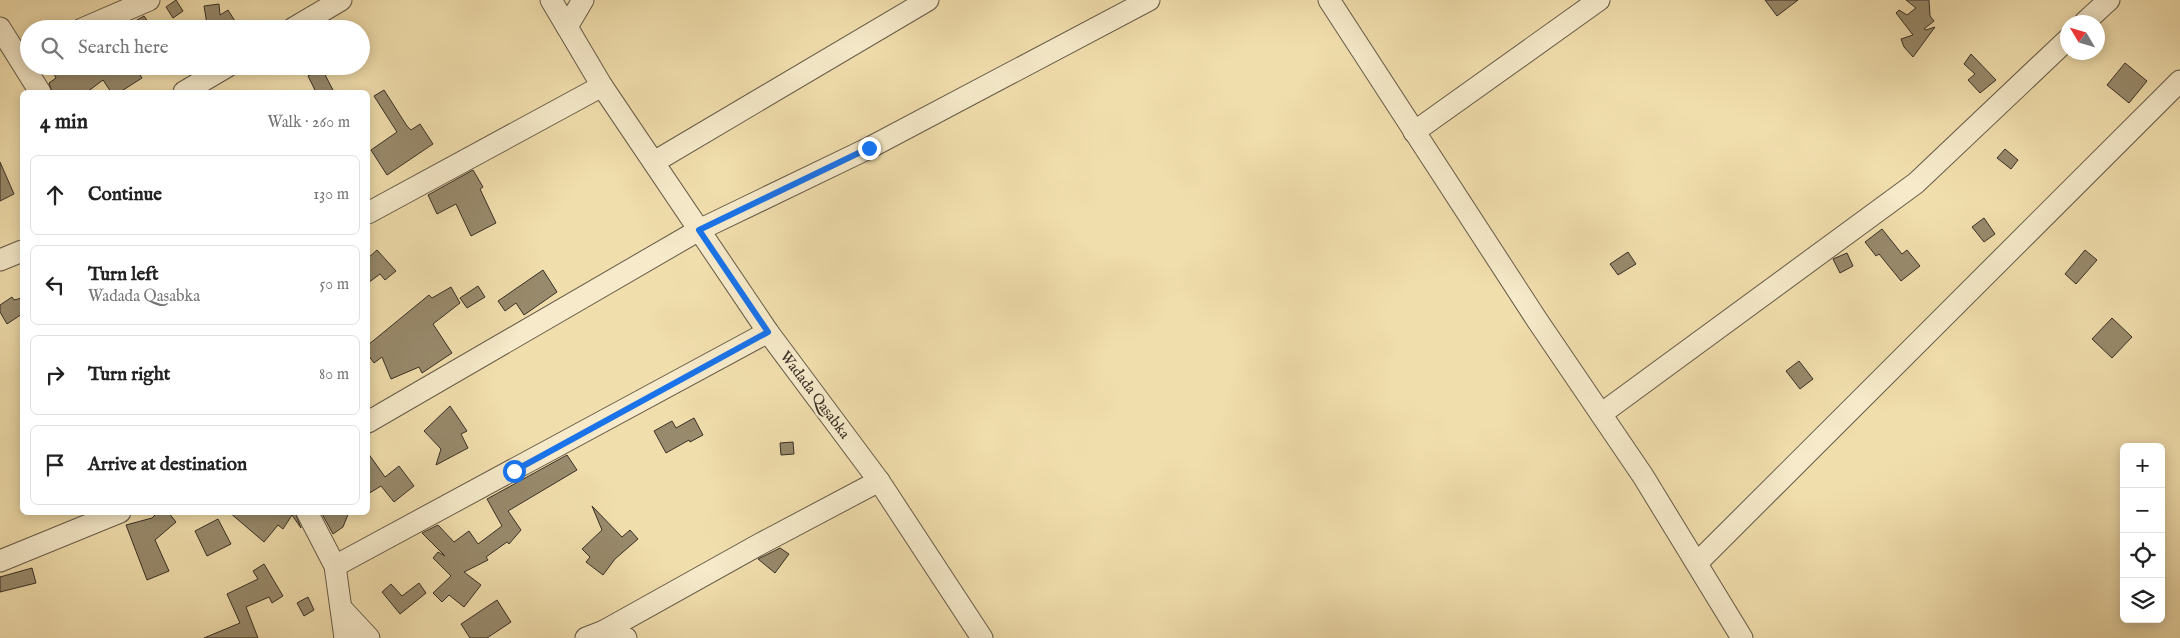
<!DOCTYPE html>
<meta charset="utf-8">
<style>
body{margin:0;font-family:"IM FELL English",serif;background:#f2f2f2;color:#222}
.controls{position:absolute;right:15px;bottom:15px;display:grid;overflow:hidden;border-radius:8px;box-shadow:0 2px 12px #0003}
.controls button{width:45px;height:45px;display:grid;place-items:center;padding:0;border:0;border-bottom:1px solid #e0e0e0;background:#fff;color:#222;font:25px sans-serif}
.compass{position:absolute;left:2060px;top:15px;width:45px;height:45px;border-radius:50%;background:#fff;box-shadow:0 2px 12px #0003;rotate:308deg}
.stop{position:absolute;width:15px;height:15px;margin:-11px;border:4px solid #1a73e8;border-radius:50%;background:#fff}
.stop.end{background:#1a73e8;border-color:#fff;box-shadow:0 1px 5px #0008}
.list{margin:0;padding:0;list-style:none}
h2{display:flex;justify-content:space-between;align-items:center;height:65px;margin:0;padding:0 20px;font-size:21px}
h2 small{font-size:16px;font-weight:400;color:#767676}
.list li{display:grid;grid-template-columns:32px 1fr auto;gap:15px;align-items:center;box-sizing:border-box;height:80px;margin:0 10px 10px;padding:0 10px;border:1px solid #e0e0e0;border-radius:8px}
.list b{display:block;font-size:19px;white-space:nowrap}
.list p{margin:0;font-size:16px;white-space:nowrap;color:#767676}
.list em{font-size:16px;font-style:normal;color:#767676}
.icon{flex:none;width:28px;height:28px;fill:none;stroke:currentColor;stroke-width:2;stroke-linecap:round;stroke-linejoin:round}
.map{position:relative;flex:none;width:2180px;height:638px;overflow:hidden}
.search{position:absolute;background:#fff;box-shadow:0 2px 12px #0003;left:20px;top:20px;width:350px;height:55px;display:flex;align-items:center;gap:12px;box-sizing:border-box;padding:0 18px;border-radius:28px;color:#767676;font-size:19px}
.panel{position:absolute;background:#fff;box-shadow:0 2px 12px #0003;left:20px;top:90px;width:350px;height:425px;border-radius:8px}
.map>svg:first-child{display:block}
.building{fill:#988a6c;stroke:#382f26}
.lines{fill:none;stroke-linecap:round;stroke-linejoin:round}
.minor-casing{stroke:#665b48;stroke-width:23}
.minor{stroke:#f6eaca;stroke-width:21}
.route{stroke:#1a73e8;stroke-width:6}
.labels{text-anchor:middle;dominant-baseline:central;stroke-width:5;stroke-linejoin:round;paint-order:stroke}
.street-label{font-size:15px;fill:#382f26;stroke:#f6eaca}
</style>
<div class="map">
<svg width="2180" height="638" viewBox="0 0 2180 638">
<rect width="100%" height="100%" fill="#f1dead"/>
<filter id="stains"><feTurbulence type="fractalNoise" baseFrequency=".004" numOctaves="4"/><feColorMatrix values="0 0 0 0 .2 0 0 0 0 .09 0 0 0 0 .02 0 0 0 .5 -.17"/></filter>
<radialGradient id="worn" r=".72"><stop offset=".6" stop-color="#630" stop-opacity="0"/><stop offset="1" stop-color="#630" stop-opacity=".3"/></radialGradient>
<g class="building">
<polygon points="176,0 183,11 173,18 166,7"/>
<polygon points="1765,0 1798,0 1777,16"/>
<polygon points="1906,0 1929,0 1930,16 1934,21 1924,29 1926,30 1935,27 1913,57 1904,47 1901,39 1913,35 1896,13 1899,10 1907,15 1916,8"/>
<polygon points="219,4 220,15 228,10 240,29 199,29 207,24 204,6"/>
<polygon points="144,16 153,29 116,28 128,23 130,24"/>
<polygon points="1971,54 1996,80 1980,93 1968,80 1975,74 1964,64"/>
<polygon points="2125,63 2147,81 2129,103 2107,85"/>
<polygon points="50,66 134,66 142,78 120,92 111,92 103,80 87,92 52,92 49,83 56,78"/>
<polygon points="322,69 334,92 316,92 308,76"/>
<polygon points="384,90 407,126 411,130 420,124 433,144 387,175 371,150 397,132 374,96"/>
<polygon points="2005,149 2018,160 2011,169 1997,158"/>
<polygon points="0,162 14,194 0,201"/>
<polygon points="473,170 483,187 480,189 496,223 471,236 456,204 437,214 428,195"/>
<polygon points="1984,218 1995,234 1984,242 1972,227"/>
<polygon points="1882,229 1902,254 1907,250 1920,266 1901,281 1879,254 1876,256 1865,242"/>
<polygon points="377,250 396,271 385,280 380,274 368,283 368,258"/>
<polygon points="2085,250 2097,260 2076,284 2065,274"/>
<polygon points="1628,252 1636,264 1618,275 1610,264"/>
<polygon points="1847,253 1853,266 1840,273 1833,259"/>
<polygon points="543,270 557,292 524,315 516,303 505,311 498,301"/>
<polygon points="478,286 485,297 467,308 460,298"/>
<polygon points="451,287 460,303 433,324 452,353 422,373 419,367 391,379 382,357 374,363 368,355 368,345 429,295 432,298"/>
<polygon points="12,297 14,300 22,298 22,314 7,324 0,312 0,305"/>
<polygon points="2112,318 2132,337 2112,358 2092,339"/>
<polygon points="1799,361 1813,379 1800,389 1786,371"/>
<polygon points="450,406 467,431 461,434 468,448 436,465 441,449 424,431"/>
<polygon points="694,418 703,435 690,442 689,440 666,453 654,431 672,421 676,428"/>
<polygon points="793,442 794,454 781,455 780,443"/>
<polygon points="368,453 385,477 399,466 414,486 394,502 381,486 368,494"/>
<polygon points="567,455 577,470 508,511 521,530 509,544 507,542 486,557 488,560 464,572 481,585 464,607 449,595 442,602 433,593 451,576 433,558 438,552 445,556 422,533 438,525 454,542 469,531 478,544 502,526 487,499"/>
<polygon points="592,506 622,537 630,530 638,539 615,559 603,575 586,562 590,557 582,549 602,530"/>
<polygon points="158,512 168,512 176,522 155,540 169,571 147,580 126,525 152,518"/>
<polygon points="229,512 295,512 301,528 292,515 283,529 278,525 264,542"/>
<polygon points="321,512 349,512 343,527 333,534"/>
<polygon points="218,519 231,544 207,556 195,531"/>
<polygon points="780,548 789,554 775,573 758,559"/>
<polygon points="264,564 283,596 272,603 269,597 246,607 258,638 204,638 240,623 227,594 258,579 253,571"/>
<polygon points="32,568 36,583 0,592 0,577"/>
<polygon points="419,583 426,593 400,614 382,592 391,584 402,596"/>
<polygon points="308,597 314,610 304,616 297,603"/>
<polygon points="497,600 511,622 487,638 470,638 461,624"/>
</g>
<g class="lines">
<g class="minor-casing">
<g id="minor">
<polyline points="551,0 602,86 768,332 879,481 982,638"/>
<polyline points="1329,0 1537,320 1643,476 1742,638"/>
<polyline points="2085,22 2109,0"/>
<polyline points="567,27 583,0"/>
<polyline points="0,28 40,92"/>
<polyline points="82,29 149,0"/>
<polyline points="292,29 341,0"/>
<polyline points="184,92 228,66"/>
<polyline points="1414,132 1599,0"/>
<polyline points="654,162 928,0"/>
<polyline points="368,213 602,86"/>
<polyline points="0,260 22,251"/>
<polyline points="1601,414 1916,183 2068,39"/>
<polyline points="368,422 699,230 869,148 1149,0"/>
<polyline points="307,512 335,566 345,638"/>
<polyline points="0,561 120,512"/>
<polyline points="1697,563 2180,81"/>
<polyline points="335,566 768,332"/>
<polyline points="342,609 369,638"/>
<polyline points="604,631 760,544 879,481"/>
<polyline points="586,638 604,631 626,638"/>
</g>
</g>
<use href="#minor" class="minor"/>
</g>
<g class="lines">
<polyline class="route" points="514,471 768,332 699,230 869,148"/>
</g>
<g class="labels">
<g class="street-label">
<text transform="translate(815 395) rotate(53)">Wadada Qasabka</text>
</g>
</g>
<rect width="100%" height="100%" filter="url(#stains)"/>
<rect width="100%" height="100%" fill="url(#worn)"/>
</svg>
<div class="controls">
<button>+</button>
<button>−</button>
<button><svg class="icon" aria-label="locate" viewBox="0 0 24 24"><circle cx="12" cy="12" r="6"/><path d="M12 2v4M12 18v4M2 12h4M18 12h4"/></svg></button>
<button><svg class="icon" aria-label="layers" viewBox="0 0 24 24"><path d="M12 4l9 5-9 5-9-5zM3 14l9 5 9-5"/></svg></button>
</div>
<svg class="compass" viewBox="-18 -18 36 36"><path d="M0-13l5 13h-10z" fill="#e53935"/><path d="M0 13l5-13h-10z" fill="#767676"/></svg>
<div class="stop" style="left:514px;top:471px"></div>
<div class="stop end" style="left:869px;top:148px"></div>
<div class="search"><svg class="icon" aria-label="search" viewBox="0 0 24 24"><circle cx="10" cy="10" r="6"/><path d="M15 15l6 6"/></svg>Search here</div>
<section class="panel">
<h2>4 min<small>Walk · 260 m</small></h2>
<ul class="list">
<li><svg class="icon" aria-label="ahead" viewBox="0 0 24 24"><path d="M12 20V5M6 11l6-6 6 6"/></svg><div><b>Continue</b></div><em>130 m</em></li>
<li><svg class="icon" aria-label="left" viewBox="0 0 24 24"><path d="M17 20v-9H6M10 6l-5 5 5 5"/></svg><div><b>Turn left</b><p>Wadada Qasabka</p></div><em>50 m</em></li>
<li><svg class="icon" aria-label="right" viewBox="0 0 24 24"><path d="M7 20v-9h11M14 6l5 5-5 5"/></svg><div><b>Turn right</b></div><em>80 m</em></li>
<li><svg class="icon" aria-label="arrive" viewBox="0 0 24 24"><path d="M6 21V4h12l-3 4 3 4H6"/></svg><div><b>Arrive at destination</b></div></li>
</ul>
</section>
</div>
